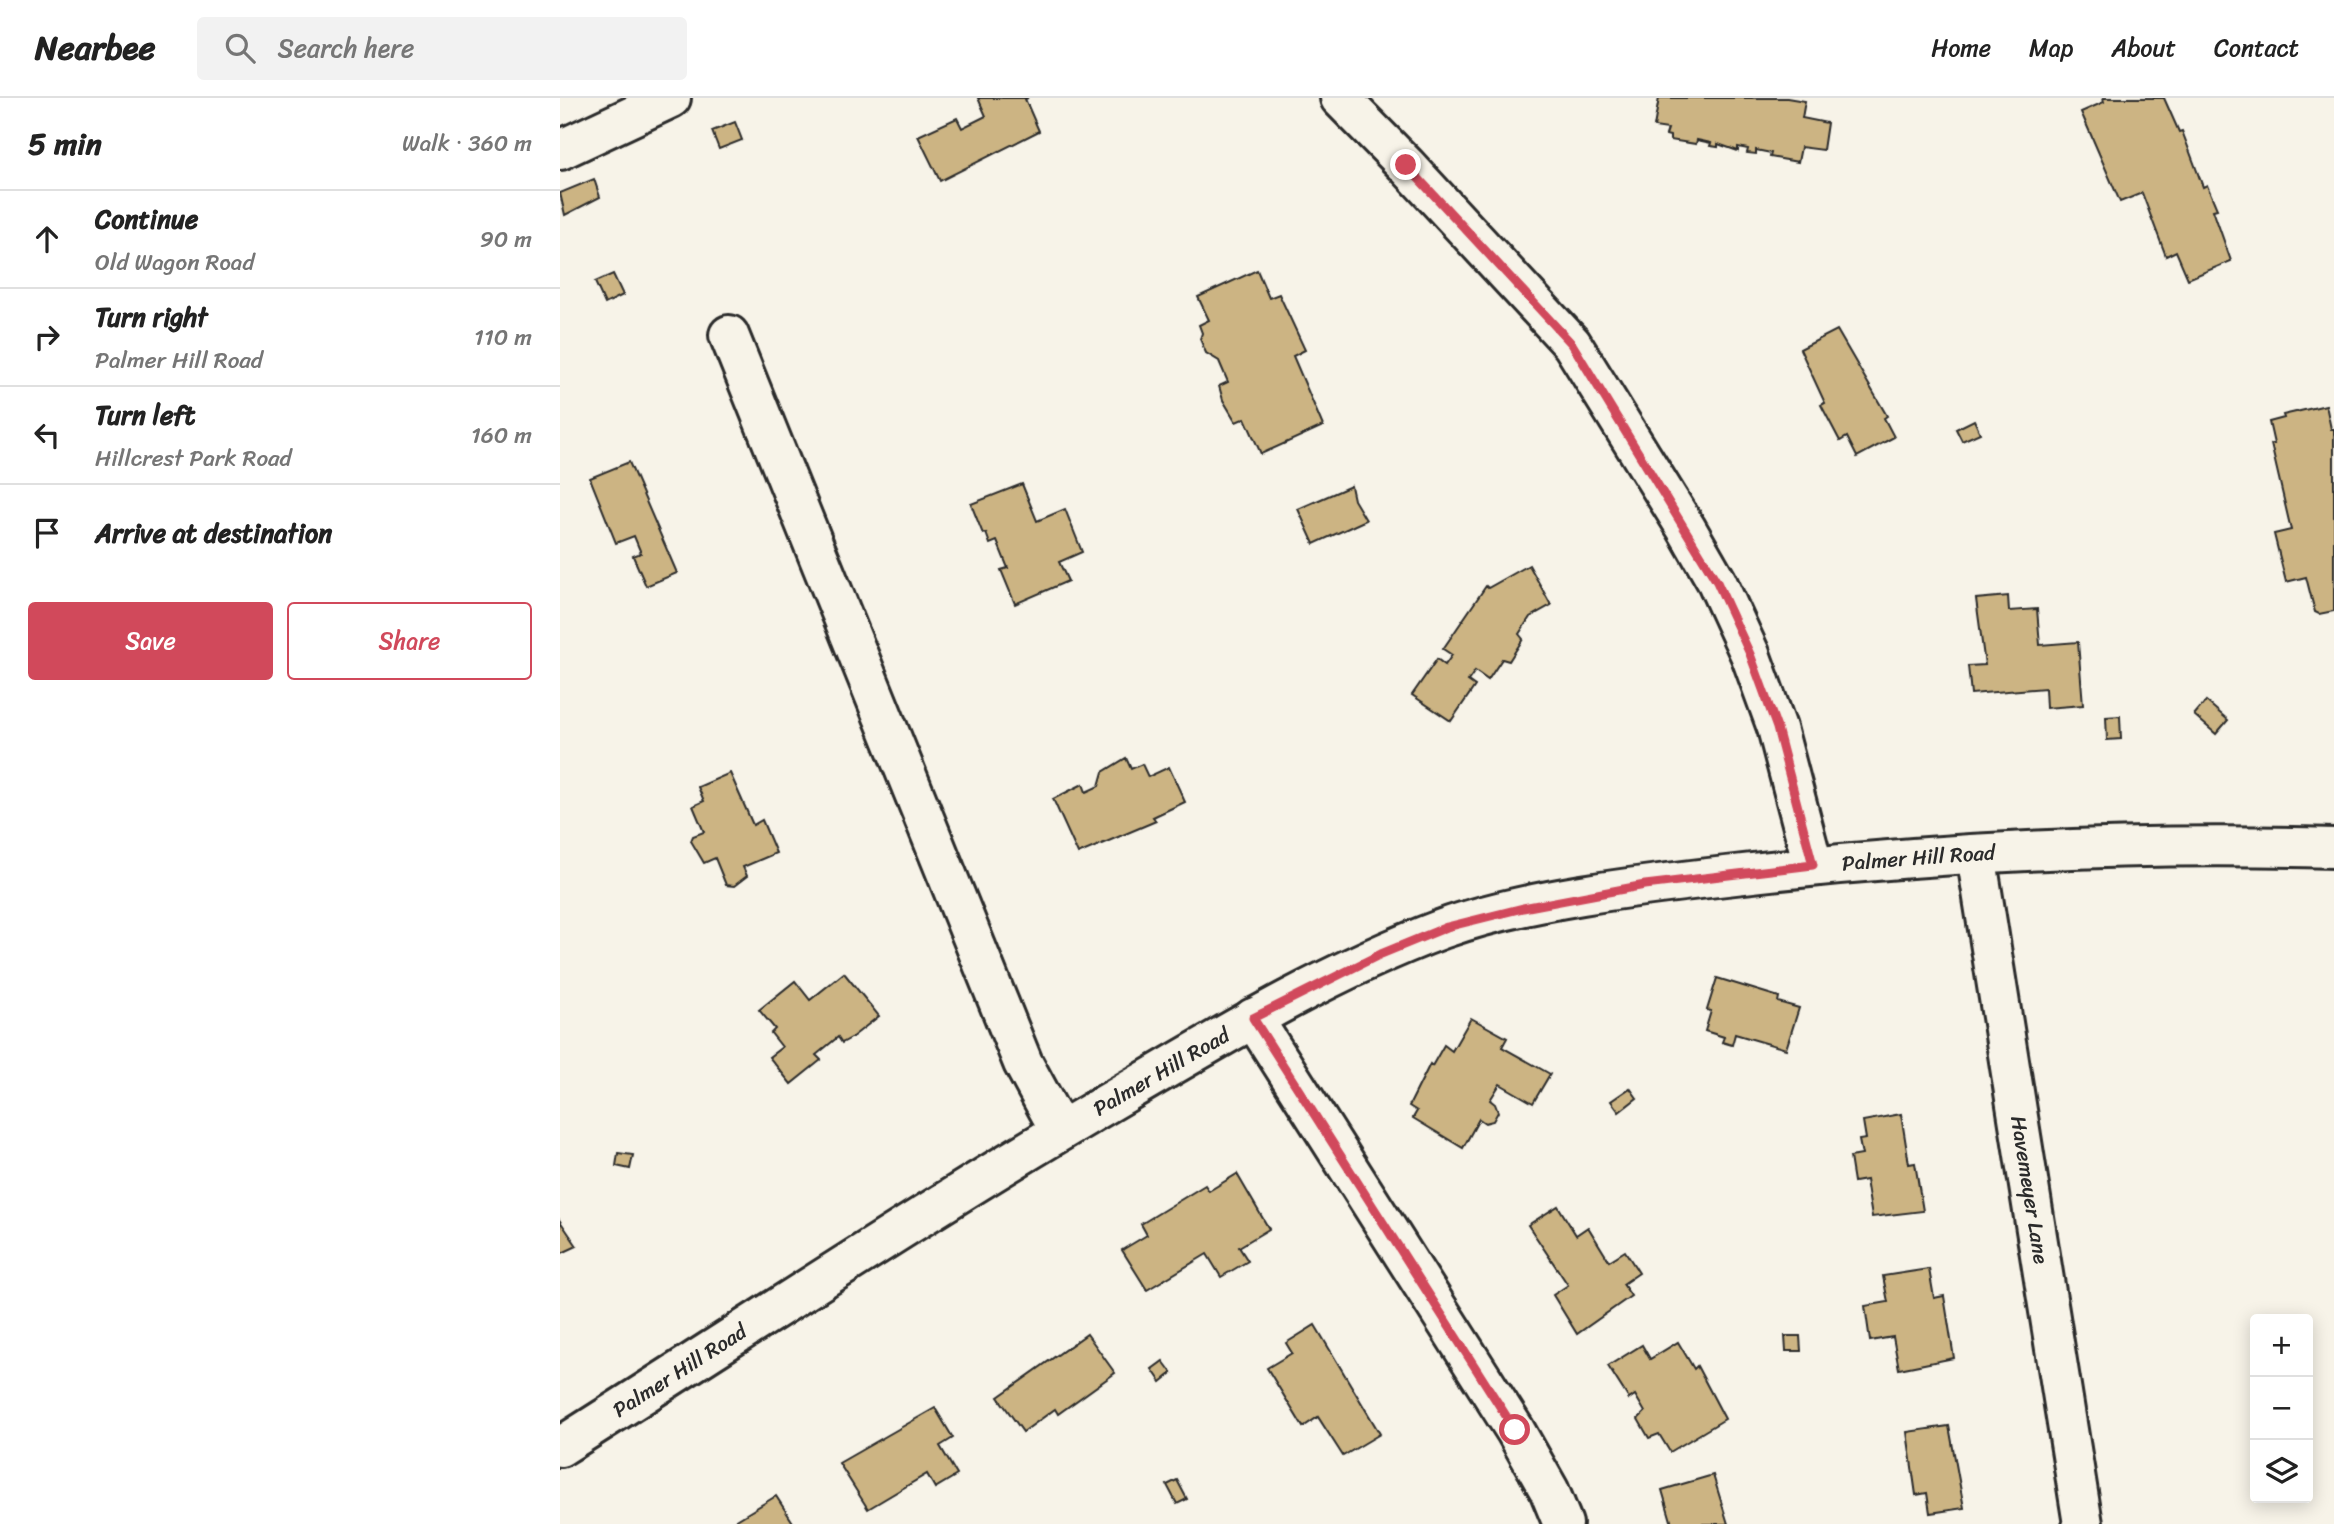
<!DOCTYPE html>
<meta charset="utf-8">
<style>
body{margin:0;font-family:Sriracha,sans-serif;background:#f2f2f2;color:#222}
.controls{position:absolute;right:21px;bottom:21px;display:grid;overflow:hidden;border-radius:7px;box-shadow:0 4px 18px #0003}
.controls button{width:63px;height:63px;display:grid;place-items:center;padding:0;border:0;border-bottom:2px solid #e0e0e0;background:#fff;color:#222;font:35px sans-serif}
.stop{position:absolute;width:21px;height:21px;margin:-16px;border:5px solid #d1495b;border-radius:50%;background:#fff}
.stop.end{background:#d1495b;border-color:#fff;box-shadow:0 2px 7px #0008}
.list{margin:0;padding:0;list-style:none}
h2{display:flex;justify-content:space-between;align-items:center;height:91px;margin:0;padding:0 28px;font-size:30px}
h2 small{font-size:23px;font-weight:400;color:#767676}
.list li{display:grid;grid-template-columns:46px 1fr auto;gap:21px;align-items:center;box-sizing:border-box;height:98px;padding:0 28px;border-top:2px solid #e0e0e0}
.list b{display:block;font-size:26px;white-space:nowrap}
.list p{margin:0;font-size:23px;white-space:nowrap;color:#767676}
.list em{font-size:23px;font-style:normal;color:#767676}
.actions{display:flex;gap:14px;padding:21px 28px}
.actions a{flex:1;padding:16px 0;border:2px solid #d1495b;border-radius:7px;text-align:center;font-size:24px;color:#d1495b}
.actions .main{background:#d1495b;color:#fff}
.icon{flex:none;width:38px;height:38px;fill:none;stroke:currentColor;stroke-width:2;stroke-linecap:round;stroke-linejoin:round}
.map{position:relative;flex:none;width:1774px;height:1426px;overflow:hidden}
header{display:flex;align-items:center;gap:42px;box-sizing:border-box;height:98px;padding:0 35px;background:#fff;border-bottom:2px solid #e0e0e0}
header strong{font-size:33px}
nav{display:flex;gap:38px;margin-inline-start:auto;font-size:24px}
.search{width:490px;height:63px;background:#f2f2f2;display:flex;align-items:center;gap:18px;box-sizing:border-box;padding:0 24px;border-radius:7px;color:#767676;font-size:26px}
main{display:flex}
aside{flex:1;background:#fff}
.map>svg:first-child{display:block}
.building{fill:#ccb483;stroke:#2b2b2b;stroke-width:2}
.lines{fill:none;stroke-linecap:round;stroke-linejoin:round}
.minor-casing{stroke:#2b2b2b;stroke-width:44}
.major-casing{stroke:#2b2b2b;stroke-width:44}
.minor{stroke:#f7f3e8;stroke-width:38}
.major{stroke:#f7f3e8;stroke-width:38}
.route{stroke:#d1495b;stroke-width:9}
.labels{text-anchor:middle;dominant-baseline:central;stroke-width:6;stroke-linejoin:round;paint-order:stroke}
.street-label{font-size:21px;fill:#2b2b2b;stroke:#f7f3e8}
</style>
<header>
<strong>Nearbee</strong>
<div class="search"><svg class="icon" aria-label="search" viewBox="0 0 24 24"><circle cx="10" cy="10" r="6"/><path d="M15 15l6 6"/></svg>Search here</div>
<nav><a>Home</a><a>Map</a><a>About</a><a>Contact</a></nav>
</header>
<main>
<aside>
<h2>5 min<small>Walk · 360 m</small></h2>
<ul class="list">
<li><svg class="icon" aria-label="ahead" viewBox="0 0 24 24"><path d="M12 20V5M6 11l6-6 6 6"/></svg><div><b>Continue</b><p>Old Wagon Road</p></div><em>90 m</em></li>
<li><svg class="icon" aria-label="right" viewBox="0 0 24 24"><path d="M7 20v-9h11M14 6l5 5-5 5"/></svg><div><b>Turn right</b><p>Palmer Hill Road</p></div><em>110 m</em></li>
<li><svg class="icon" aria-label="left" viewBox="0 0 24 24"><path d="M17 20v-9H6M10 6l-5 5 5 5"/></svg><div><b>Turn left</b><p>Hillcrest Park Road</p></div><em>160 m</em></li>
<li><svg class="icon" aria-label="arrive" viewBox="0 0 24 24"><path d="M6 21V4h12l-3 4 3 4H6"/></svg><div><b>Arrive at destination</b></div></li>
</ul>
<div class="actions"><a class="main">Save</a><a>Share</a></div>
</aside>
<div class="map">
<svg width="1774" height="1426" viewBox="0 0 1774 1426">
<rect width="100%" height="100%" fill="#f7f3e8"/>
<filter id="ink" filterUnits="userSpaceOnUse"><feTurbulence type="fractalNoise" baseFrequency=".0143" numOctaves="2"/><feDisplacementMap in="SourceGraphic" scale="14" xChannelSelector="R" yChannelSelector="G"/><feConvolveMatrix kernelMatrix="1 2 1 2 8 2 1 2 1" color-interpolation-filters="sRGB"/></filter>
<g filter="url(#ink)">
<g class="building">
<polygon points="418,0 468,0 465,1 479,33 380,83 358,38 397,20 402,30 426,18"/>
<polygon points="1099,0 1227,0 1245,3 1242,20 1267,25 1263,52 1241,49 1238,64 1210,59 1211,55 1196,52 1196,56 1187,55 1188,51 1178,49 1178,53 1158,46 1158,49 1150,48 1151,45 1137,42 1136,46 1110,42 1110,38 1106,37 1108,31 1094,29"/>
<polygon points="1543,0 1604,0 1619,34 1622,33 1643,89 1647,87 1657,111 1653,112 1671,163 1628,181 1616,153 1606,158 1582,95 1560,104 1521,14 1544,4"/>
<polygon points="175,24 182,42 159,51 152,33"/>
<polygon points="34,81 40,99 5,117 0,95"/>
<polygon points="697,172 709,200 719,196 745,252 733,258 763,328 701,356 685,320 676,324 663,302 659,288 668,284 659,263 646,255 640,241 642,235 639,227 649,222 638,199"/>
<polygon points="53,176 63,197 45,206 35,184"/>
<polygon points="1277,232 1327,318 1324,320 1334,339 1297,359 1287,339 1280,343 1261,307 1265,305 1240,251"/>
<polygon points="1766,307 1771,331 1774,331 1774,513 1759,516 1755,514 1746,479 1726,484 1714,436 1731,432 1711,346 1714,346 1709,324 1724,320 1723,317"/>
<polygon points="1414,322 1420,335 1402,343 1396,331"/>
<polygon points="69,364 117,475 86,488 73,458 81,455 74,438 56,445 30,380"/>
<polygon points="462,386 477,423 505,411 522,454 499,464 508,483 455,506 441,472 448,470 437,443 430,446 426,435 423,436 411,406"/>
<polygon points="791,388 794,402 806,422 754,446 738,411"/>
<polygon points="969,467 991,507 970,519 959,536 963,541 949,563 942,561 928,582 915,573 908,583 915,588 891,623 852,597 877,561 885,567 892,557 883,551 926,488 928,490"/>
<polygon points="1448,498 1449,513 1477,511 1480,547 1518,544 1523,607 1486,610 1485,590 1411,596 1408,568 1425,567 1416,501"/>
<polygon points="1646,603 1668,622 1656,636 1634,617"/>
<polygon points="1560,618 1561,641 1547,642 1546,619"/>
<polygon points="566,660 571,671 582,666 588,679 609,669 625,704 593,719 596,723 518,756 493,701 523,686 526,694 539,688 543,674"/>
<polygon points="170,675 193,727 202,722 216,755 183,769 187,778 174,788 166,787 155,760 144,765 131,743 133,738 144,734 133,708 144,703 138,689"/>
<polygon points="284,875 319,918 291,940 282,945 278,939 256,957 261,962 231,986 209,959 222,949 211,935 215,931 199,912 235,883 250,902"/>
<polygon points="1157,880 1219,899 1218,904 1239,910 1226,951 1175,936 1172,947 1162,944 1164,939 1145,933 1151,913 1147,912"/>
<polygon points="911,920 947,940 942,949 990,976 973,1005 940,986 930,1002 935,1006 938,1014 933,1023 925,1025 919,1021 903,1050 853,1020 857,1013 849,1008 870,966 872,968 884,947 892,953"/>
<polygon points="1070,990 1077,1000 1059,1014 1051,1003"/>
<polygon points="1341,1016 1349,1066 1355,1065 1363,1113 1312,1119 1306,1082 1294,1084 1290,1059 1302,1057 1299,1042 1306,1041 1303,1023"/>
<polygon points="58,1055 73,1057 70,1071 56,1068"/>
<polygon points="677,1076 709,1131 679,1149 688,1163 661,1179 647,1156 587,1192 562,1152 587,1137 581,1126 645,1087 649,1093"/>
<polygon points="998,1108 1016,1137 1028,1129 1049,1163 1065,1153 1079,1175 1063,1186 1071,1198 1017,1236 993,1197 1008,1187 968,1127"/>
<polygon points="0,1123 17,1148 0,1156"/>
<polygon points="1369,1171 1374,1200 1384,1198 1394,1260 1339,1271 1333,1239 1310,1243 1305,1208 1328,1204 1323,1178"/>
<polygon points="755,1227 820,1336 783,1358 758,1319 743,1329 707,1270 732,1255 726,1245"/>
<polygon points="527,1236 555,1275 498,1316 495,1311 463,1334 438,1299"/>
<polygon points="1225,1238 1240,1238 1241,1253 1226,1253"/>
<polygon points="1118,1244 1134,1271 1137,1268 1165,1321 1110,1354 1099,1336 1089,1340 1078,1321 1085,1314 1075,1297 1069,1301 1048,1268 1082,1247 1090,1261"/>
<polygon points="603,1263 612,1275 601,1284 592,1271"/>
<polygon points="375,1310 393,1340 380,1348 397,1377 375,1390 367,1376 308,1411 279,1365"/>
<polygon points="1389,1328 1404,1410 1370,1415 1367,1395 1356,1397 1347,1334"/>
<polygon points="1153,1377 1168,1426 1112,1426 1102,1392"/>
<polygon points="617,1382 627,1401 617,1406 607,1387"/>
<polygon points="216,1398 234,1426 177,1426 175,1423"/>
</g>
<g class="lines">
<g class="minor-casing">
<g id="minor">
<polyline points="780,0 846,67 1012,246 1126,430 1157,484 1190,556 1217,630 1253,767"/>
<polyline points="0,52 111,0"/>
<polyline points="169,237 463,965 500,1033"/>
<path id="s1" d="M1416,756L1523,1426"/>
<polyline points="693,920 955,1332 989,1392 1003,1426"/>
</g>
</g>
<g class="major-casing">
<g id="major">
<path id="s2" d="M0,1349C188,1230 373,1107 565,995C667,935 770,873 882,831C965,801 1078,788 1166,778C1368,754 1571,744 1774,750"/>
</g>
</g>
<use href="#minor" class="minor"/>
<use href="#major" class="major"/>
</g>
</g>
<g class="lines" filter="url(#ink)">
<polyline class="route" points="846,67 1012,246 1157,484 1190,556 1217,630 1253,767 1085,787 963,810 887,829 821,856 693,920 955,1332"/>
</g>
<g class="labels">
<g class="street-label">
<text stroke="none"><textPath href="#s2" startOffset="1507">Palmer Hill Road</textPath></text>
<text stroke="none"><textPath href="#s2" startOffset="709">Palmer Hill Road</textPath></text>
<text stroke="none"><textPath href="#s1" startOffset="340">Havemeyer Lane</textPath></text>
<text stroke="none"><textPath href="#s2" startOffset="142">Palmer Hill Road</textPath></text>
</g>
</g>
</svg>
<div class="controls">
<button>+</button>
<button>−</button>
<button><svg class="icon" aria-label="layers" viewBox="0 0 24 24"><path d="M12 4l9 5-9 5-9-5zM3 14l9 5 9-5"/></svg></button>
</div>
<div class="stop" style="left:955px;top:1332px"></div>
<div class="stop end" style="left:846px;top:67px"></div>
</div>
</main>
